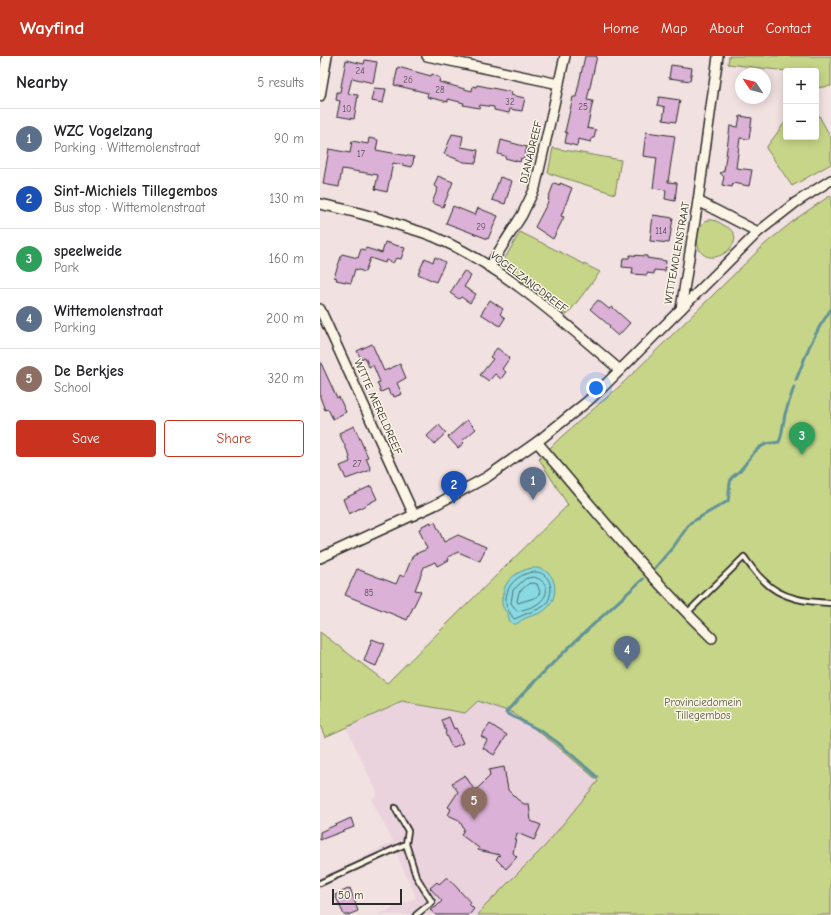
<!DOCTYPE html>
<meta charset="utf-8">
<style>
body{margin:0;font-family:"Comic Neue",sans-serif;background:#f6f6f6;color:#202124}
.controls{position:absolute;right:12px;top:12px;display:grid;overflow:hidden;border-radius:4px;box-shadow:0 2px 10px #0003}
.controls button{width:36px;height:36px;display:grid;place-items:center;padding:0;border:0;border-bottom:1px solid #e0e0e0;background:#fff;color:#202124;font:20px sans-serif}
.compass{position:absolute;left:415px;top:12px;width:36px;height:36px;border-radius:50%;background:#fff;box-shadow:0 2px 10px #0003;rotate:305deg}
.scale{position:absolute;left:12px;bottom:10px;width:70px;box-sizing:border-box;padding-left:4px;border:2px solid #2b2b2b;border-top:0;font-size:11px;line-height:14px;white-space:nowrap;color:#2b2b2b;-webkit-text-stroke:3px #fcf5e5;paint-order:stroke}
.you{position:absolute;left:276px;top:332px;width:14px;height:14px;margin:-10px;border:3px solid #fff;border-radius:50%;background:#1a73e8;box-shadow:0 0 0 6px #1a73e833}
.badge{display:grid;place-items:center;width:26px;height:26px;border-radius:50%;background:#c8321e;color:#fff;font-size:13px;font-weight:700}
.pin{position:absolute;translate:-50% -33px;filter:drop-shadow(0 1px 2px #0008)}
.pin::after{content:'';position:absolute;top:21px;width:14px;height:12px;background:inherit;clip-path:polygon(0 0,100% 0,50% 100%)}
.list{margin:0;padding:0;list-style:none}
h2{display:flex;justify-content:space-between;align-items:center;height:52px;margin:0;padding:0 16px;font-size:17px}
h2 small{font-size:13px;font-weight:400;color:#757577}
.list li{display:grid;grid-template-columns:26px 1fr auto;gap:12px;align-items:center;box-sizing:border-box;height:60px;padding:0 16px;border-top:1px solid #e0e0e0}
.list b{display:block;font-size:15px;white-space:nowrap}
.list p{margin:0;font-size:13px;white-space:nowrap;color:#757577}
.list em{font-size:13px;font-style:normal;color:#757577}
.actions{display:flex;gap:8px;padding:12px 16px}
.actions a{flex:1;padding:9px 0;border:1px solid #c8321e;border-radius:4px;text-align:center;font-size:14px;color:#c8321e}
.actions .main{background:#c8321e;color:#fff}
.map{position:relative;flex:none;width:511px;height:859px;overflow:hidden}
header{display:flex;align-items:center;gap:24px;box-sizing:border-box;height:56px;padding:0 20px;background:#c8321e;color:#fff}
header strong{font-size:19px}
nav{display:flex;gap:22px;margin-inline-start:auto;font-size:14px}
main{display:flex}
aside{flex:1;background:#fff}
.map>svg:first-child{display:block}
.built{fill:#ebd3de}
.green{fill:#c6d588;stroke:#78805a}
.water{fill:#88d9e1;stroke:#639398}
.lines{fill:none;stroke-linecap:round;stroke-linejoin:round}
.shore{stroke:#507174;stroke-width:1}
.stream{stroke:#639398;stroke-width:3}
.building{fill:#dbb1d7;stroke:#2b2b2b}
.service-casing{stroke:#2b2b2b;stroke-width:8}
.minor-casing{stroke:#2b2b2b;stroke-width:12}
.service{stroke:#fcf5e5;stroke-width:4.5}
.minor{stroke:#fcf5e5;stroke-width:9}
.labels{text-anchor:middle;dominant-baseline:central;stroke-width:3;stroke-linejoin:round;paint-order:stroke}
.number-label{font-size:9px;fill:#574c56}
.street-label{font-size:11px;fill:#2b2b2b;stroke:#fcf5e5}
.park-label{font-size:11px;fill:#525642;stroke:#fcf5e5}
</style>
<header>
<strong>Wayfind</strong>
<nav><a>Home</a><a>Map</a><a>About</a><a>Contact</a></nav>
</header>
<main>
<aside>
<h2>Nearby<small>5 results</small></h2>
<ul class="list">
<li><span class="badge" style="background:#5c6f8a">1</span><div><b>WZC Vogelzang</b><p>Parking · Wittemolenstraat</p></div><em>90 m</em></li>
<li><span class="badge" style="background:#1a4fb4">2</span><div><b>Sint-Michiels Tillegembos</b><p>Bus stop · Wittemolenstraat</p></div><em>130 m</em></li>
<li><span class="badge" style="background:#2e9e5b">3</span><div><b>speelweide</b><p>Park</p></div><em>160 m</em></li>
<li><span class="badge" style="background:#5c6f8a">4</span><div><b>Wittemolenstraat</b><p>Parking</p></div><em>200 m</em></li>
<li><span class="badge" style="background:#8d6e63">5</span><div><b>De Berkjes</b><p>School</p></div><em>320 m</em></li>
</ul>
<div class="actions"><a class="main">Save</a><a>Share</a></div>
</aside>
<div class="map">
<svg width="511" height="859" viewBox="0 0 511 859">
<rect width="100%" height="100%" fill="#f2e1e1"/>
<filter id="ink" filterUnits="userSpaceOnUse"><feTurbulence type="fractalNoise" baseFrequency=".025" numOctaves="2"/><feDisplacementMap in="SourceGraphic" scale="8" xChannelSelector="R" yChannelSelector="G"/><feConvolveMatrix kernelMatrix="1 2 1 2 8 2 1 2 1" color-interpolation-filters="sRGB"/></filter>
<g filter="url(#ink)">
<polygon class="built" points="158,645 193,657 235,688 278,726 225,790 164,851 158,859 57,859 96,842 76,796 0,830 0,822 73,786 51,743 58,739 26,671 82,646 145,657"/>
<g class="green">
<polygon points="409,0 511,0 511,30 496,32 496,15 466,15 408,8"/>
<polygon points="496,54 511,82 511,108 472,130 446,92 466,65 466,81 496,81"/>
<polygon points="233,92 301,104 295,138 228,117"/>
<polygon points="511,139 511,859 158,859 164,851 225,790 278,725 235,688 193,657 158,645 145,657 82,646 5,681 0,669 0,576 67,627 248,449 219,403 241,381 301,329 445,188 477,162"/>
<path d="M388,164C395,163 400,167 405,170C435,184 387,219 378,190C375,181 379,167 388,164Z"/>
<polygon points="200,176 280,216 247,259 188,214 184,204"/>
</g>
<path class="water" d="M212,512C217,512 222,512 227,516C238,524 237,544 226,553C220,559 211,559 204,563C201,564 197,569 194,568C189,567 189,562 188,558C186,556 184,553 183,551C181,547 182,542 183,538C185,523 198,515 212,512Z"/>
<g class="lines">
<g class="shore">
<path d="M212,516C216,516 221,516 224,519C234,526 232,543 224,550C219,554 211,555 206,558C202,559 198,562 194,563C192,560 186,552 186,547C185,530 197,519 212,516Z"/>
<path d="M213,521C227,523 231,537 220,546C215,551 203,554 197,555L191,547L193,534L205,523Z"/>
<polygon points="213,527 217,528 220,536 217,541 198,547 197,545 199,536 208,528"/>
</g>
<g class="stream">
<polyline points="502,267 511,253"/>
<polyline points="476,324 490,289 501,268"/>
<path d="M335,512L354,490L370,467L408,445C410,437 408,429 412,421C426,414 430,394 446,388C449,387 455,387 459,386L461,381L465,358L474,331"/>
<path d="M277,721L237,686L221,675L186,657L187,655C230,607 276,566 323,523"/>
</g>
</g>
<g class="building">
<polygon points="265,0 277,0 267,44 273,45 267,72 276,74 274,82 272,82 271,86 258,83 257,90 245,87 247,77 245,76 253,41 256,41"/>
<polygon points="26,4 44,8 45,4 57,6 53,27 32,22 28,38 38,39 34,63 17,60 20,45 16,44 17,36 20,36"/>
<polygon points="351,9 372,12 370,25 349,22"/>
<polygon points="78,11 111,20 112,18 120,22 119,26 152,35 153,30 156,31 157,29 192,36 191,39 205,42 202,55 190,53 189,57 174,54 174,51 160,49 159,52 143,49 144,47 128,43 128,46 124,45 107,41 108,37 74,29"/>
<polygon points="54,32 66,33 63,47 51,45"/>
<polygon points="339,41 360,44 356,66 343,64 345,51 337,49"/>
<polygon points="420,60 432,62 429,83 420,82 416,112 432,114 429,130 413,127 412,131 402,129 404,121 400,117 404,115 410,70 418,71"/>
<polygon points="326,76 355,80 348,126 357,127 355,145 345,143 346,134 333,132 337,102 323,100"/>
<polygon points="132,78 143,80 141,91 158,94 156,107 144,106 124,98"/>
<polygon points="49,82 58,84 56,94 94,101 92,111 73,107 67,136 55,133 58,119 22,113 19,131 3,128 9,93 30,97 32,85 48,88"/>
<polygon points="181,84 207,91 204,103 201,102 200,106 185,102 185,100 178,98"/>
<polygon points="118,120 133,126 123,151 112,147 118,132 114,130"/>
<polygon points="180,121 192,125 185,148 172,144"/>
<polygon points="234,127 240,129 240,127 252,132 241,160 244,161 233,183 215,171 229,144 228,143"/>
<polygon points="133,150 155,159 158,152 178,160 168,183 126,167"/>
<polygon points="333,159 353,162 349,187 330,185"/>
<polygon points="65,186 85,192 81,203 76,202 73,207 66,204 65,207 50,202 45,216 35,213 31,227 16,224 17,222 14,221 22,198 38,202 41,193 45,194 46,192 62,197"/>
<polygon points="310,199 327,200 327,202 346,205 345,215 334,214 334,218 327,217 327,219 312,218 313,212 302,211 303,202 309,202"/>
<polygon points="115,201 125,206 116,226 98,218 105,202 113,206"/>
<polygon points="144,215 151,220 144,231 156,238 150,247 141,241 139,243 130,237"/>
<polygon points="170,244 183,253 180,258 185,262 180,270 161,258"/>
<polygon points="278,244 289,253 292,251 310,267 298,280 289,272 290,270 270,253"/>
<polygon points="52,288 64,315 80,308 86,322 77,327 82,338 74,341 73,338 70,339 68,333 61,336 57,327 60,326 53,309 49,311 45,301 41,303 37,295"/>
<polygon points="177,292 189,301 188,302 189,303 182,313 186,316 181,323 175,318 169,325 160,319 173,303 170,301"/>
<polygon points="0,305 17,342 19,341 26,356 13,363 8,353 5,354 0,341"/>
<polygon points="147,364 156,373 142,385 144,387 138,392 128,381"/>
<polygon points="119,369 126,377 114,388 107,380"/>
<polygon points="34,370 48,401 46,402 51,414 26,423 20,410 30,406 29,402 30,401 19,377"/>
<polygon points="51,430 57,443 29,458 23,443"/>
<polygon points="111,466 111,468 115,466 124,486 138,479 166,491 160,505 138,496 128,501 129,504 117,510 115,506 104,511 95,534 101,535 87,564 25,539 37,513 76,528 80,519 84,521 93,499 107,493 99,473 102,472 102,470"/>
<polygon points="52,583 65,588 56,610 44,605"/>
<polygon points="129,661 134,673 136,672 143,687 132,692 125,677 126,676 122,664"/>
<polygon points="170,668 187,679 174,699 163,692 167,684 161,680"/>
<polygon points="184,711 188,734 197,743 204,748 209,748 211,765 221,769 214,784 197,777 193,797 197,801 186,813 176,803 180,799 158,794 159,792 141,779 144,773 139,764 128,759 131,753 128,751 138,736 132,727 145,719 155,735 170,720 169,714"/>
<polygon points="31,762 34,771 0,784 0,776"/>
<polygon points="127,821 151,847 149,848 154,853 149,859 116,859 110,854 116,851 122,845 110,832 117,826 119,828"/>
<polygon points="30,832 38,855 28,859 24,859 15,839"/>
</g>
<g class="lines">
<g class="service-casing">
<g id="service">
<path d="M367,557L424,501C430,509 436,518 444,525C461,543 487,546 511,547"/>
<polyline points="86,788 96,820 112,846 96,859"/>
<polyline points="0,827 86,788 88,775 75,752"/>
</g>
</g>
<g class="minor-casing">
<g id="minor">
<polyline points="107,0 239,28"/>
<polyline points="0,40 7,0"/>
<polyline points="378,145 438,176"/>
<path d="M0,148C30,154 59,162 88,172C98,175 109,178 119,183C187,213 244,267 300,314"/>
<polyline points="169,211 202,159 215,132 245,0"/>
<polyline points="0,253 94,459"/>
<polyline points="361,253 378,145 398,0"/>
<path d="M217,386C273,452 329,521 392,582"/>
<polyline points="0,502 115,449 167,421 217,386 268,345 284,330 438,176 475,147 511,124"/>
</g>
</g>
<use href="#service" class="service"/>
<use href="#minor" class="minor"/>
</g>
</g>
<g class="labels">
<g class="number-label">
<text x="40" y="15">24</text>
<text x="88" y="24">26</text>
<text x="120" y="34">28</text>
<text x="190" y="46">32</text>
<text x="263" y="51">25</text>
<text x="27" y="53">10</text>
<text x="41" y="98">17</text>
<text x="161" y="171">29</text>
<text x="341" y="175">114</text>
<text x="37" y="408">27</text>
<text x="49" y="537">85</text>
</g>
<g class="street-label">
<text transform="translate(211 96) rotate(-76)">DIANADREEF</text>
<text transform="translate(357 197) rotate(-80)">WITTEMOLENSTRAAT</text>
<text transform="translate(209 226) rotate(37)">VOGELZANGDREEF</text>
<text transform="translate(58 351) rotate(66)">WITTE MERELDREEF</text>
</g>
<g class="park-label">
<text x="383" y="646">Provinciedomein<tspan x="383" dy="13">Tillegembos</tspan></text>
</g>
</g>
</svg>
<div class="controls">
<button>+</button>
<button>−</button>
</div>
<svg class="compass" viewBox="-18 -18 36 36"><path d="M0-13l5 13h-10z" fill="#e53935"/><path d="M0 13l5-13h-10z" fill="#757577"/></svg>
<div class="scale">50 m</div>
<div class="you"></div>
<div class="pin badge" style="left:213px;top:444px;background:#5c6f8a">1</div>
<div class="pin badge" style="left:134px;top:448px;background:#1a4fb4">2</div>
<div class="pin badge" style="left:482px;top:399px;background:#2e9e5b">3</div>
<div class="pin badge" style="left:307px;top:613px;background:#5c6f8a">4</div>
<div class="pin badge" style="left:154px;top:764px;background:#8d6e63">5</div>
</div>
</main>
